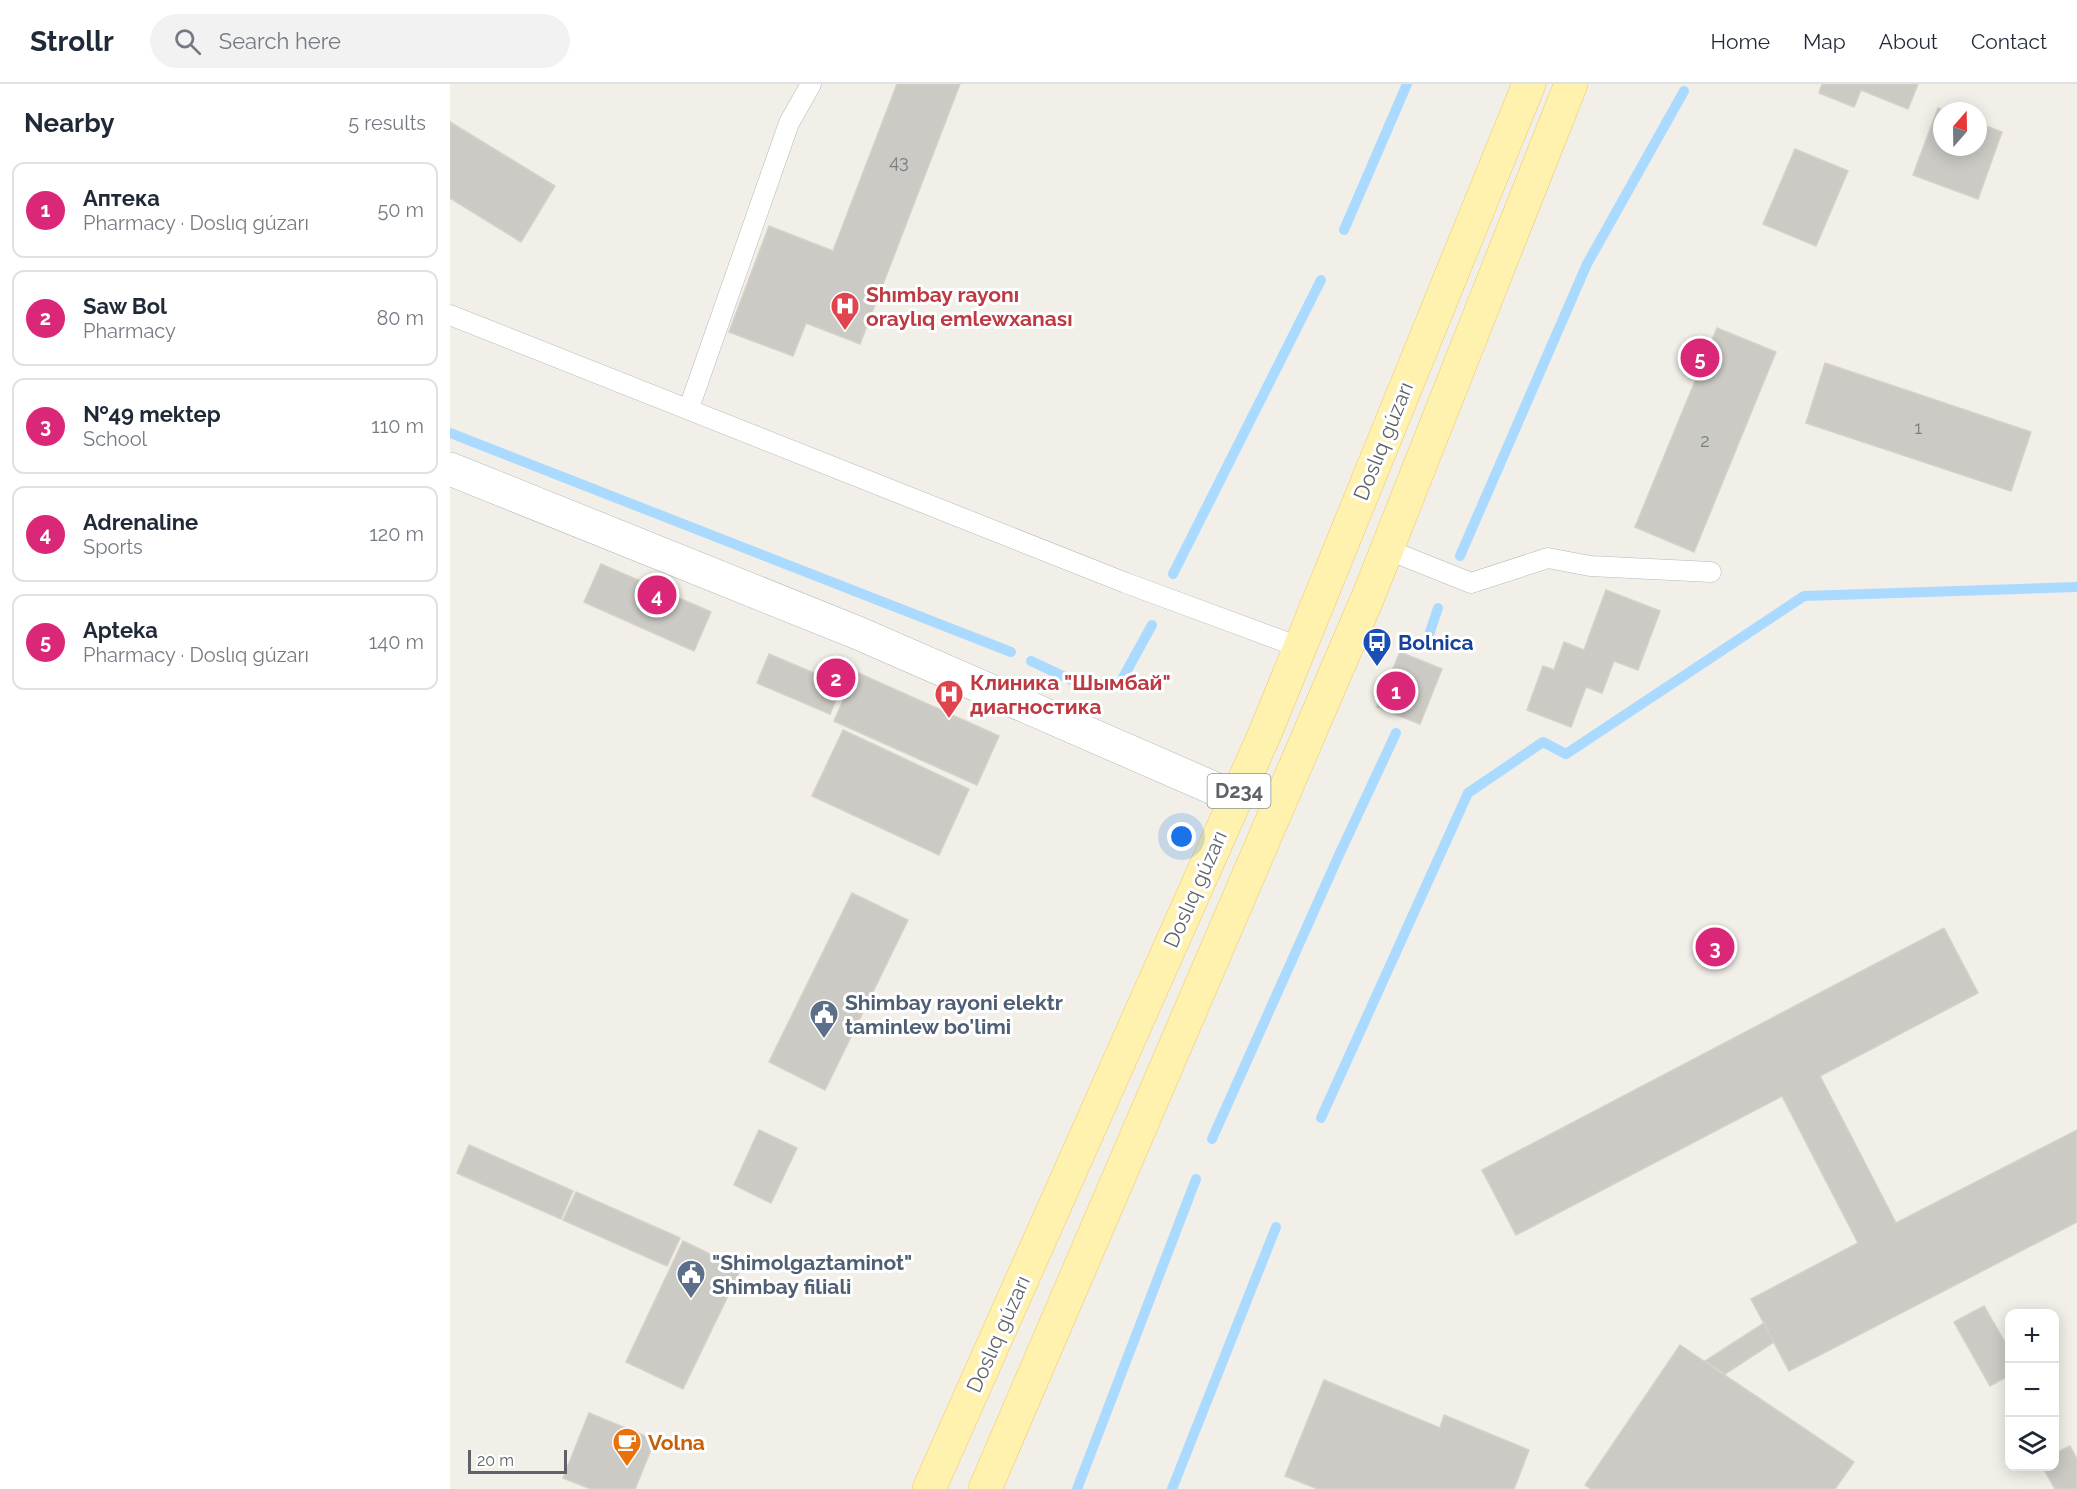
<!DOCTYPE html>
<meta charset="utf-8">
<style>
body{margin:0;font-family:Raleway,sans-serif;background:#f2f2f3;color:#1f2937}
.controls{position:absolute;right:18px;bottom:18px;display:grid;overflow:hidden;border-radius:12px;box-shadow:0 3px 15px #0003}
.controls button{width:54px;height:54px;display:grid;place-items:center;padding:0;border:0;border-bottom:2px solid #e0e1e3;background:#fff;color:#1f2937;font:30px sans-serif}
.compass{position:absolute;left:1483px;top:18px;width:54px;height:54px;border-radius:50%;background:#fff;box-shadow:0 3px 15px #0003;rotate:20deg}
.scale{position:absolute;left:18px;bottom:15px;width:99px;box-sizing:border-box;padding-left:6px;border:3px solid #5f6368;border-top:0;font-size:16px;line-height:21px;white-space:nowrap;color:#5f6368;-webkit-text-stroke:4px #fff;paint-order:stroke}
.you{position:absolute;left:732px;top:753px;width:21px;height:21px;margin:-15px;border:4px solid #fff;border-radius:50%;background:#1a73e8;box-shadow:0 0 0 9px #1a73e833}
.badge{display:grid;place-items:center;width:39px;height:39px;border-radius:50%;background:#db2777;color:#fff;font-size:20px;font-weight:700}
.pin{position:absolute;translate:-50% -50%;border:3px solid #fff;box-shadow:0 2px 6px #0006}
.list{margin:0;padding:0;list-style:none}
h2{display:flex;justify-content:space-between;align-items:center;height:78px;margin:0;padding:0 24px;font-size:26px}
h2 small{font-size:20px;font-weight:400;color:#747a83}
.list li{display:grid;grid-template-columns:39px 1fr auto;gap:18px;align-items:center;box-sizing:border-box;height:96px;margin:0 12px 12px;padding:0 12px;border:2px solid #e0e1e3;border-radius:12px}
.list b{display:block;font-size:22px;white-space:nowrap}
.list p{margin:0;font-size:20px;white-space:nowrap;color:#747a83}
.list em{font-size:20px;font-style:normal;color:#747a83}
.icon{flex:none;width:33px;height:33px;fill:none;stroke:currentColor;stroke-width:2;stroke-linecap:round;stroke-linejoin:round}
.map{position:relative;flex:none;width:1627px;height:1405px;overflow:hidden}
header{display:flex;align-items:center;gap:36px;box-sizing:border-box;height:84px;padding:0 30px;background:#fff;border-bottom:2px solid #e0e1e3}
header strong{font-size:28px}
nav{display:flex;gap:33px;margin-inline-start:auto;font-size:21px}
.search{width:420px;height:54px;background:#f2f2f3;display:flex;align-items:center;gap:15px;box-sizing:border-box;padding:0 21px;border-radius:33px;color:#747a83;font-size:22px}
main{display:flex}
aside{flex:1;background:#fff}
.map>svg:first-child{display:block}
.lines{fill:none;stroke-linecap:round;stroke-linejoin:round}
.stream{stroke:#aadaff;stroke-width:10}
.building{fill:#cccac5;stroke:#d6d1c6;stroke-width:1.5}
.service-casing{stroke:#b5b8bc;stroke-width:21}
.minor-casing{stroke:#b5b8bc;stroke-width:34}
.primary-casing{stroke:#f2c960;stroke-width:34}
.service{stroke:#fff;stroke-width:20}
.minor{stroke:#fff;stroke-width:33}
.primary{stroke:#fff2af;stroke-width:33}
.labels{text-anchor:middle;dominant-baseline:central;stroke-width:6;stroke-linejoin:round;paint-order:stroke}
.number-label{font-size:18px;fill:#7a7d7f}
.shield{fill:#fff;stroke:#8f9295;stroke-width:1.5}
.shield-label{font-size:20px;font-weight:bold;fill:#5f6368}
.health-label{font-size:21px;font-weight:bold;fill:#be3a42;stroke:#fff;text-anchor:start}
.street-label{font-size:21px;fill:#5f6368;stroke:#fff}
.transit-label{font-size:21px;font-weight:bold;fill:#164399;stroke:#fff;text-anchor:start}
.service-label{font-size:21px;font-weight:bold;fill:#4e5e75;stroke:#fff;text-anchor:start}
.food-label{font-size:21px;font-weight:bold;fill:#c56008;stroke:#fff;text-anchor:start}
</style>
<header>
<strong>Strollr</strong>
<div class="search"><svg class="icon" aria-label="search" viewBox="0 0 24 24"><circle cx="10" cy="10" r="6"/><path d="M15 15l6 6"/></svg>Search here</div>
<nav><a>Home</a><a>Map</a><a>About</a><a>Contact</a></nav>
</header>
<main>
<aside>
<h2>Nearby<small>5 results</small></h2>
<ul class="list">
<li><span class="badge">1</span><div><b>Аптека</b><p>Pharmacy · Doslıq gúzarı</p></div><em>50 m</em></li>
<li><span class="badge">2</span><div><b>Saw Bol</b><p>Pharmacy</p></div><em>80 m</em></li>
<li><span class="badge">3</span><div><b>№49 mektep</b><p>School</p></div><em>110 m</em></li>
<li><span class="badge">4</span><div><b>Adrenaline</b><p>Sports</p></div><em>120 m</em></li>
<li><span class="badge">5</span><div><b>Apteka</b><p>Pharmacy · Doslıq gúzarı</p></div><em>140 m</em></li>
</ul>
</aside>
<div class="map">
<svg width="1627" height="1405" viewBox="0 0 1627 1405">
<rect width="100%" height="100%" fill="#f1efe8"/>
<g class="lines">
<g class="stream">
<polyline points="894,146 957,0"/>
<polyline points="0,349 561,568"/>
<polyline points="1010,472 1137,180 1234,7"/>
<polyline points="723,490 871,196"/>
<polyline points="976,560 988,524"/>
<polyline points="581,577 634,602 670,599 702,541"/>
<polyline points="871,1034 1018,709 1093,658 1116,670 1354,512 1627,503"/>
<polyline points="762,1055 889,771 946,649"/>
<polyline points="627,1405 746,1095"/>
<polyline points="722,1405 826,1143"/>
</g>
</g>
<g class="building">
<polygon points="447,0 510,0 410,260 356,239 343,272 279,248 319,142 383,167"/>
<polygon points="1372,0 1468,0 1458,25 1411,6 1404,23 1369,9"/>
<polygon points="1488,24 1495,27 1492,27 1492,63 1528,63 1528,39 1552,48 1528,115 1463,91"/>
<polygon points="0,38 105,102 71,158 0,114"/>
<polygon points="1345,65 1398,87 1366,162 1313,140"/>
<polygon points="1267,244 1326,268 1244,468 1185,443"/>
<polygon points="1375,279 1581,348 1561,407 1356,339"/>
<polygon points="151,480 261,528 244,567 134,518"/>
<polygon points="1156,506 1210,527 1188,586 1164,577 1152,609 1136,603 1121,643 1077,626 1093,582 1104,586 1114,558 1134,566"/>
<polygon points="950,568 992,585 970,640 927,623"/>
<polygon points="319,570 392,601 380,630 307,599"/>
<polygon points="406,588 549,652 527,701 384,637"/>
<polygon points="393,646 519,705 489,771 362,712"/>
<polygon points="402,809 458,836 375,1006 319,978"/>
<polygon points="1494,844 1528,909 1370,992 1446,1139 1627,1046 1627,1138 1339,1287 1301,1215 1408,1159 1332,1012 1066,1151 1032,1086"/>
<polygon points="309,1046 347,1064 321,1119 284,1101"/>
<polygon points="19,1061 123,1107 111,1135 7,1089"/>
<polygon points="126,1108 230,1154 217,1182 113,1136"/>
<polygon points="233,1157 291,1185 233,1305 176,1278"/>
<polygon points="1534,1222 1560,1267 1560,1291 1540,1302 1504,1238"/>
<polygon points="1314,1239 1324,1258 1275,1290 1255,1277"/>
<polygon points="1230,1261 1404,1378 1385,1405 1141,1405 1135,1401"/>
<polygon points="874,1296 990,1344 994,1331 1079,1366 1064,1405 868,1405 835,1392"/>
<polygon points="139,1329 205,1356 185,1405 141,1405 113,1394"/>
<polygon points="1620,1362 1627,1375 1627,1405 1605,1405 1592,1382 1604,1382 1604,1370"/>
</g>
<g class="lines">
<g class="service-casing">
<g id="service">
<polyline points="0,231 676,499 849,563"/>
<polyline points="239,324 339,39 361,0"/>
<polyline points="936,465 1021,499 1098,474 1140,482 1261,488"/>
</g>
</g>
<g class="minor-casing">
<polyline id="minor" points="0,385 408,549 786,714"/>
</g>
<g class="primary-casing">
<g id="primary">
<polyline points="479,1405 816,647 1079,0"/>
<polyline points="535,1405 918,513 1121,0"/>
</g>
</g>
<use href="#service" class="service"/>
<use href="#minor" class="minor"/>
<use href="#primary" class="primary"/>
</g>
<defs>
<g id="hospital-pin" transform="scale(1.5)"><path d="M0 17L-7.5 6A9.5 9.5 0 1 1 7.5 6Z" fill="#e0444e" stroke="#fff"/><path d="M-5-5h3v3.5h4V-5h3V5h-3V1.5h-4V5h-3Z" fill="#fff"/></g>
<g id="bus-pin" transform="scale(1.5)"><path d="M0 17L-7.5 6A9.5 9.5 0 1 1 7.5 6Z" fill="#1a4fb4" stroke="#fff"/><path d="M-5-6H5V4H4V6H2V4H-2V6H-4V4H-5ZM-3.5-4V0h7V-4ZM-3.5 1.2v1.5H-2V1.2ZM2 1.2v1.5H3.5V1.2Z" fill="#fff"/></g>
<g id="civic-pin" transform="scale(1.5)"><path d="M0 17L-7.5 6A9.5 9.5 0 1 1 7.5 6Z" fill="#5c6f8a" stroke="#fff"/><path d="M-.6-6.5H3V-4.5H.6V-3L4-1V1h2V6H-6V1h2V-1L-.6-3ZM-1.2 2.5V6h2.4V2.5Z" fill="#fff"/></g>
<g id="cafe-pin" transform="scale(1.5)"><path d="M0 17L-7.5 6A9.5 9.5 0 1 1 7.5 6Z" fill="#e8710a" stroke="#fff"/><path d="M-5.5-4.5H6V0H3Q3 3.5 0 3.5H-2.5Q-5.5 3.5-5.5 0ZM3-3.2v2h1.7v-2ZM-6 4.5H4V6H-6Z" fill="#fff"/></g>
</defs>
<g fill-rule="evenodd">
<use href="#hospital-pin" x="395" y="222"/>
<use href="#bus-pin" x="927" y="558"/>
<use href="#hospital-pin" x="499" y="610"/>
<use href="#civic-pin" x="374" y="930"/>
<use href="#civic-pin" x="241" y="1190"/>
<use href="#cafe-pin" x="177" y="1358"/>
</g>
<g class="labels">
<g class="number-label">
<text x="449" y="77">43</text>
<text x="1468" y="343">1</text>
<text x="1255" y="356">2</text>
</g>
<rect class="shield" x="757.5" y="690" width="63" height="34" rx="4.5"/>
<g class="shield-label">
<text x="789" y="707">D234</text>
</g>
<g class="health-label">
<text x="416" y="210">Shımbay rayonı<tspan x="416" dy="24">oraylıq emlewxanası</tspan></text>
<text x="520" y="598">Клиника "Шымбай"<tspan x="520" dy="24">диагностика</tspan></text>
</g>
<g class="street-label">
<text transform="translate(933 357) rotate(-68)">Doslıq gúzarı</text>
<text transform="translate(745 805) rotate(-66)">Doslıq gúzarı</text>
<text transform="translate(548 1250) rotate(-66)">Doslıq gúzarı</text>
</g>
<g class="transit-label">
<text x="948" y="558">Bolnica</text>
</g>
<g class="service-label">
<text x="395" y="918">Shimbay rayoni elektr<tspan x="395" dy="24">taminlew bo'limi</tspan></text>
<text x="262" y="1178">"Shimolgaztaminot"<tspan x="262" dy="24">Shimbay filiali</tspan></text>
</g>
<g class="food-label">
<text x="198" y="1358">Volna</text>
</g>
</g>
</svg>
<div class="controls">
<button>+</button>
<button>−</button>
<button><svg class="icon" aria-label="layers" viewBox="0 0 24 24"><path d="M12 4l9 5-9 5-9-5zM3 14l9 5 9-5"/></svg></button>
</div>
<svg class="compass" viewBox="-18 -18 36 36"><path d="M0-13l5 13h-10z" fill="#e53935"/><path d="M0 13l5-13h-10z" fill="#747a83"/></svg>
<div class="scale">20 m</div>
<div class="you"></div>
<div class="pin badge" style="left:946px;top:607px">1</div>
<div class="pin badge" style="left:386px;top:594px">2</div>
<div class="pin badge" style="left:1265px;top:863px">3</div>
<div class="pin badge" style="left:207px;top:511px">4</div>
<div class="pin badge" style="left:1250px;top:274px">5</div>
</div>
</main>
